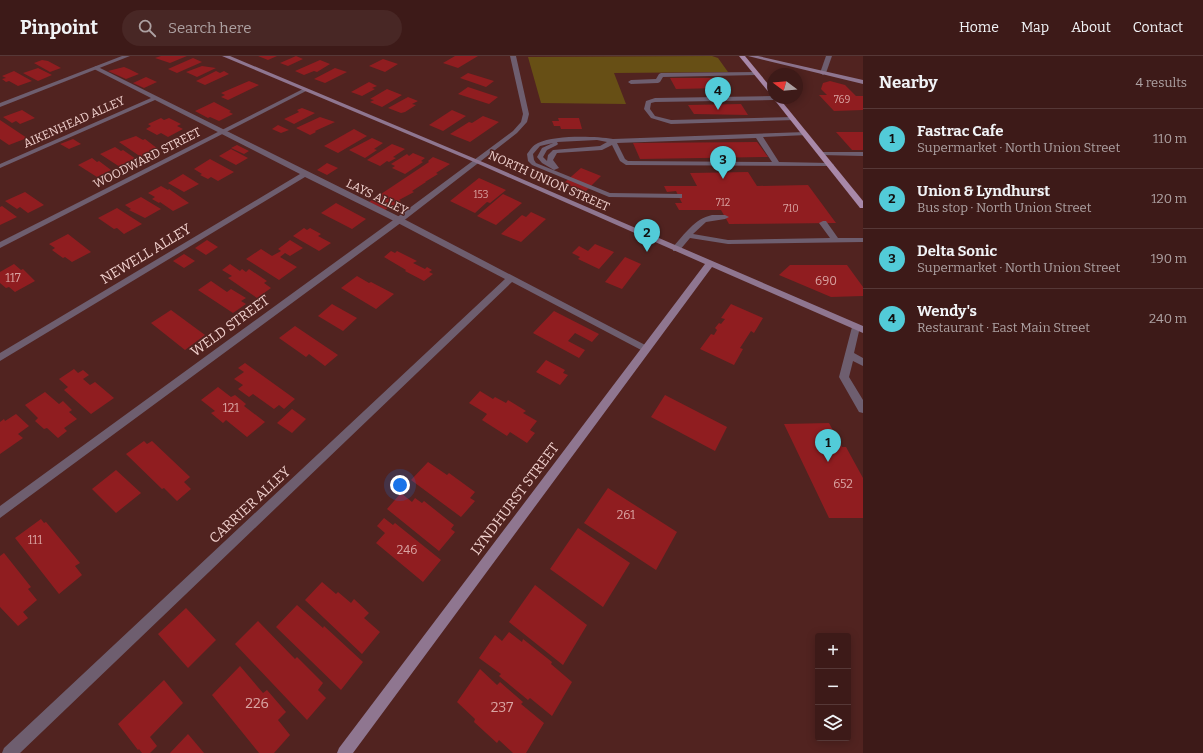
<!DOCTYPE html>
<meta charset="utf-8">
<style>
body{margin:0;font-family:Bitter,serif;background:#482725;color:#f1f3f6}
.controls{position:absolute;right:12px;bottom:12px;display:grid;overflow:hidden;border-radius:4px;box-shadow:0 2px 10px #0003}
.controls button{width:36px;height:36px;display:grid;place-items:center;padding:0;border:0;border-bottom:1px solid #563837;background:#3d1a18;color:#f1f3f6;font:20px sans-serif}
.compass{position:absolute;left:767px;top:12px;width:36px;height:36px;border-radius:50%;background:#3d1a18;box-shadow:0 2px 10px #0003;rotate:286deg}
.you{position:absolute;left:400px;top:429px;width:14px;height:14px;margin:-10px;border:3px solid #fff;border-radius:50%;background:#1a73e8;box-shadow:0 0 0 6px #1a73e833}
.badge{display:grid;place-items:center;width:26px;height:26px;border-radius:50%;background:#52cbd8;color:#111;font-size:13px;font-weight:700}
.pin{position:absolute;translate:-50% -33px;filter:drop-shadow(0 1px 2px #0008)}
.pin::after{content:'';position:absolute;top:21px;width:14px;height:12px;background:inherit;clip-path:polygon(0 0,100% 0,50% 100%)}
.list{margin:0;padding:0;list-style:none}
h2{display:flex;justify-content:space-between;align-items:center;height:52px;margin:0;padding:0 16px;font-size:17px}
h2 small{font-size:13px;font-weight:400;color:#ada1a2}
.list li{display:grid;grid-template-columns:26px 1fr auto;gap:12px;align-items:center;box-sizing:border-box;height:60px;padding:0 16px;border-top:1px solid #563837}
.list b{display:block;font-size:15px;white-space:nowrap}
.list p{margin:0;font-size:13px;white-space:nowrap;color:#ada1a2}
.list em{font-size:13px;font-style:normal;color:#ada1a2}
.icon{flex:none;width:22px;height:22px;fill:none;stroke:currentColor;stroke-width:2;stroke-linecap:round;stroke-linejoin:round}
.map{position:relative;flex:none;width:863px;height:697px;overflow:hidden}
header{display:flex;align-items:center;gap:24px;box-sizing:border-box;height:56px;padding:0 20px;background:#3d1a18;border-bottom:1px solid #563837}
header strong{font-size:19px}
nav{display:flex;gap:22px;margin-inline-start:auto;font-size:14px}
.search{width:280px;height:36px;background:#482725;display:flex;align-items:center;gap:10px;box-sizing:border-box;padding:0 14px;border-radius:22px;color:#ada1a2;font-size:15px}
main{display:flex}
aside{flex:1;background:#3d1a18}
.map>svg:first-child{display:block}
.green{fill:#674f15}
.building{fill:#901d20}
.lines{fill:none;stroke-linecap:round;stroke-linejoin:round}
.lane{fill:#6e5e6f;fill-rule:evenodd}
.street{fill:#6e5e6f;fill-rule:evenodd}
.secondary{fill:#8f7690;fill-rule:evenodd}
.primary{fill:#a888a9;fill-rule:evenodd}
.labels{text-anchor:middle;dominant-baseline:central;stroke-width:3;stroke-linejoin:round;paint-order:stroke}
.far-number-label{font-size:10px;fill:#d9a4a2}
.far-street-label{font-size:12px;fill:#f1d1ce;stroke:#512320}
.number-label{font-size:12px;fill:#d9a4a2}
.street-label{font-size:14px;fill:#f1d1ce;stroke:#512320}
.near-number-label{font-size:14px;fill:#d9a4a2}
</style>
<header>
<strong>Pinpoint</strong>
<div class="search"><svg class="icon" aria-label="search" viewBox="0 0 24 24"><circle cx="10" cy="10" r="6"/><path d="M15 15l6 6"/></svg>Search here</div>
<nav><a>Home</a><a>Map</a><a>About</a><a>Contact</a></nav>
</header>
<main>
<div class="map">
<svg width="863" height="697" viewBox="0 0 863 697">
<rect width="100%" height="100%" fill="#512320"/>
<polygon class="green" points="712,0 718,2 728,16 614,17 626,48 541,47 528,1"/>
<g class="building">
<polygon points="161,0 187,0 170,7 155,2"/>
<polygon points="258,0 277,0 268,4"/>
<polygon points="296,0 303,3 288,10 280,7"/>
<polygon points="455,0 478,0 458,12 443,7"/>
<polygon points="193,2 202,6 177,17 168,13"/>
<polygon points="383,3 398,8 385,16 369,10"/>
<polygon points="42,4 48,5 61,12 50,16 34,7"/>
<polygon points="320,4 330,8 317,16 314,15 304,19 295,15"/>
<polygon points="202,10 216,12 197,21 186,16"/>
<polygon points="124,11 129,13 139,18 126,23 108,15"/>
<polygon points="38,12 52,19 38,25 23,17"/>
<polygon points="335,12 347,16 325,27 314,23"/>
<polygon points="14,15 32,25 18,30 9,25 6,26 2,23 6,22 2,20"/>
<polygon points="216,15 220,17 224,15 229,18 205,29 196,25"/>
<polygon points="468,17 494,25 486,31 460,22"/>
<polygon points="146,21 157,26 144,32 133,27"/>
<polygon points="670,22 716,22 722,32 676,33"/>
<polygon points="249,25 259,29 228,44 221,41 225,39 221,37"/>
<polygon points="830,25 845,29 856,40 863,40 863,54 834,55 819,39 827,39 821,33 823,27"/>
<polygon points="369,26 377,30 372,32 375,33 362,40 351,36"/>
<polygon points="468,31 498,41 489,48 458,38"/>
<polygon points="387,33 402,39 382,51 370,46 374,44 370,43"/>
<polygon points="408,41 418,45 412,48 416,49 405,56 401,57 388,52"/>
<polygon points="214,46 231,55 229,56 233,58 219,65 210,61 208,62 195,55"/>
<polygon points="741,48 748,59 694,58 688,49"/>
<polygon points="302,52 315,57 294,68 284,63 299,56 297,54"/>
<polygon points="22,54 35,62 20,68 16,65 12,67 3,61"/>
<polygon points="452,54 466,60 443,75 429,69"/>
<polygon points="483,60 499,66 470,86 450,78 469,66 472,67"/>
<polygon points="320,61 335,66 315,75 316,76 310,79 296,72"/>
<polygon points="161,62 164,64 169,62 181,68 177,70 183,73 168,81 161,77 157,79 146,73 151,70 148,68"/>
<polygon points="558,62 579,62 582,73 561,73 560,70 554,70 552,65 559,65"/>
<polygon points="0,64 27,82 9,89 0,83"/>
<polygon points="278,69 289,74 281,77 272,73"/>
<polygon points="354,73 367,80 338,97 324,90"/>
<polygon points="836,76 863,76 863,94 852,94"/>
<polygon points="136,80 143,84 145,83 158,93 141,101 119,86"/>
<polygon points="372,82 383,87 374,93 377,94 365,102 349,94"/>
<polygon points="73,83 81,88 69,93 60,88"/>
<polygon points="757,86 768,101 640,103 633,87"/>
<polygon points="392,88 405,93 393,101 396,102 389,106 387,105 380,110 367,104"/>
<polygon points="237,89 249,95 244,98 231,92"/>
<polygon points="115,91 121,95 123,94 136,103 120,111 100,98"/>
<polygon points="231,93 248,102 236,109 219,100"/>
<polygon points="413,97 425,102 421,105 423,106 405,118 392,112 395,110 391,108 407,98 409,100"/>
<polygon points="433,101 450,108 436,117 438,118 425,126 426,126 412,135 414,136 399,144 401,145 392,151 390,150 385,154 369,146 429,106 428,105"/>
<polygon points="92,102 97,106 99,105 111,114 97,121 78,109"/>
<polygon points="210,103 234,116 218,125 211,121 208,123 200,119 202,118 194,113"/>
<polygon points="327,107 338,112 327,119 317,114"/>
<polygon points="581,112 601,120 585,136 564,127"/>
<polygon points="748,116 757,130 808,129 836,167 729,168 721,154 679,154 675,147 682,147 676,135 667,136 664,130 697,130 690,117"/>
<polygon points="183,118 199,128 184,136 168,127"/>
<polygon points="479,122 506,134 490,147 487,146 475,157 450,145"/>
<polygon points="161,130 168,134 169,133 189,147 173,155 160,146 159,147 152,143 155,141 148,137"/>
<polygon points="25,136 44,149 28,157 20,151 17,153 5,145"/>
<polygon points="503,138 522,147 496,169 477,160"/>
<polygon points="141,141 161,153 145,162 129,154 131,153 125,149"/>
<polygon points="336,147 366,163 352,173 321,157"/>
<polygon points="2,150 17,161 0,169 0,151"/>
<polygon points="117,152 142,168 124,178 117,172 114,173 98,162"/>
<polygon points="531,156 546,163 521,186 501,178 522,159 526,161"/>
<polygon points="304,172 307,174 310,172 321,178 318,180 331,187 319,195 293,180"/>
<polygon points="68,178 91,196 72,206 65,201 63,202 52,194 55,192 49,188"/>
<polygon points="207,184 218,191 206,199 195,192"/>
<polygon points="290,184 303,192 290,200 285,197 280,201 297,211 279,224 246,203 261,193 272,200 281,195 278,193"/>
<polygon points="595,188 614,196 599,213 578,203 580,201 572,197 579,190 588,195"/>
<polygon points="391,195 395,197 397,195 417,205 413,207 425,213 427,211 432,214 429,216 433,218 424,225 405,215 406,214 384,201"/>
<polygon points="184,198 195,205 184,212 173,205"/>
<polygon points="625,201 641,208 622,233 605,226"/>
<polygon points="14,208 21,214 23,213 35,225 15,236 9,231 6,232 0,227 0,216"/>
<polygon points="230,208 240,215 242,213 246,216 249,213 267,225 264,227 271,232 257,242 228,222 232,220 222,214"/>
<polygon points="790,209 847,209 863,231 863,240 831,241 779,219"/>
<polygon points="357,220 369,227 371,226 394,238 376,253 341,232"/>
<polygon points="211,225 227,236 231,233 246,242 241,245 246,248 233,257 198,234"/>
<polygon points="332,248 357,262 343,275 318,260"/>
<polygon points="731,248 763,262 754,277 751,275 740,292 743,293 734,309 700,293 711,278 714,279 717,274 715,272 719,267 721,268 725,263 721,262"/>
<polygon points="171,254 205,279 185,294 151,267"/>
<polygon points="554,255 599,278 592,286 575,277 568,285 585,294 579,302 533,277"/>
<polygon points="295,270 338,299 325,310 309,298 306,301 279,282"/>
<polygon points="546,304 565,314 563,317 568,319 560,329 536,316"/>
<polygon points="245,307 295,343 284,353 279,349 274,353 253,338 249,341 238,333 243,329 234,323 244,316 238,312"/>
<polygon points="74,313 78,317 83,314 89,319 83,323 90,329 95,326 114,342 91,358 64,334 68,331 59,323"/>
<polygon points="218,331 231,341 235,339 246,348 244,350 265,366 247,381 226,364 223,367 211,357 215,355 201,344"/>
<polygon points="480,335 493,343 495,341 506,347 508,344 526,355 523,357 537,365 530,374 535,377 527,387 510,376 507,380 482,364 487,358 469,347"/>
<polygon points="45,336 59,348 63,345 72,354 69,356 77,363 64,372 67,375 58,382 47,372 44,373 35,365 38,362 25,349"/>
<polygon points="665,339 727,371 715,395 651,361"/>
<polygon points="292,353 306,363 292,377 277,367"/>
<polygon points="16,358 29,370 18,378 23,382 0,398 0,366 4,363 5,365"/>
<polygon points="829,367 842,391 846,391 863,422 863,462 829,462 784,368"/>
<polygon points="144,385 147,388 152,385 190,421 184,426 191,433 177,445 164,432 162,433 126,398"/>
<polygon points="428,406 447,419 449,417 475,436 470,442 475,445 461,461 411,424"/>
<polygon points="116,414 141,437 116,457 92,433"/>
<polygon points="608,432 677,476 656,514 584,467"/>
<polygon points="401,437 412,446 415,442 422,447 424,445 454,469 451,473 455,476 439,495 387,453"/>
<polygon points="384,462 393,469 395,467 441,504 423,526 376,487 385,477 377,470"/>
<polygon points="41,463 44,467 46,466 80,507 75,510 82,519 59,538 15,482"/>
<polygon points="578,472 630,507 603,551 550,513"/>
<polygon points="4,497 31,531 28,533 37,544 23,556 28,562 18,570 0,551 0,500"/>
<polygon points="322,526 336,538 338,536 351,547 354,543 369,557 364,562 380,576 362,598 305,544"/>
<polygon points="535,529 587,569 563,609 509,566"/>
<polygon points="297,549 323,572 324,570 363,606 341,634 276,571"/>
<polygon points="186,552 216,584 188,612 158,578"/>
<polygon points="258,565 295,603 297,601 323,627 318,634 326,642 307,664 235,588"/>
<polygon points="509,576 522,586 523,583 552,606 551,608 572,626 552,660 530,642 528,644 499,620 501,618 479,602 495,579 502,585"/>
<polygon points="240,610 263,637 267,634 286,656 278,664 290,679 274,697 259,697 212,639"/>
<polygon points="480,613 497,629 500,626 523,646 521,648 544,667 526,697 513,697 499,684 497,687 474,666 475,663 457,646"/>
<polygon points="164,624 183,647 150,681 157,690 150,697 142,697 139,693 138,694 118,668"/>
<polygon points="188,678 204,697 170,697"/>
</g>
<g class="lines">
<g class="lane">
<polygon points="826,0 832,0 826,17 823,19 820,17"/>
<polygon points="96,10 402,162 649,291 651,293 649,295 643,295 512,226 20,697 2,697 4,692 505,223 396,166 305,121 0,305 0,297 300,118 155,44 0,112 0,108 151,42 94,13 93,12"/>
<polygon points="756,16 758,17 758,19 663,21 660,26 658,27 631,28 628,26 631,24 656,23 659,18 661,17"/>
<polygon points="773,40 773,42 777,42 774,44 655,46 651,47 650,53 655,60 671,64 793,61 796,63 795,64 671,68 651,62 644,53 646,45 655,42"/>
<path d="M805,76L808,78L807,79L763,81L779,106L831,107L834,109L833,110L626,109L620,105L612,89L602,94L557,97L553,104L559,112L554,114L542,107L537,101L542,92L553,87L540,90L533,98L534,104L536,107L610,137L682,138V142H679L609,141L532,109L528,105L527,98C530,94 533,89 538,87C555,79 594,80 613,83ZM756,82L772,106L628,105L625,103L617,87ZM597,84L607,86L600,90L553,94L548,99L547,105L543,101L547,94L557,89L558,88L557,86Z"/>
<polygon points="822,96 863,96 863,100 820,99 819,98"/>
<path d="M712,159H725L729,161L725,163L706,166L693,178L728,184L830,182L819,167L823,165H826L838,182H863V186L728,188L690,182L679,195H673V191C685,178 694,163 712,159Z"/>
<polygon points="856,268 860,271 854,297 863,302 863,310 853,305 849,321 863,344 863,357 859,356 839,321 852,271"/>
</g>
<g class="street">
<polygon points="122,0 130,0 0,51 0,47"/>
<polygon points="510,0 516,0 529,58 527,66 517,77 402,166 0,462 0,450 396,162 513,75 521,66 523,58"/>
<polygon points="303,33 308,34 0,192 0,186"/>
</g>
<g class="secondary">
<polygon points="222,0 230,0 478,104 863,270 863,277 712,211 353,697 337,697 339,692 705,208 474,106"/>
<polygon points="748,0 758,0 863,24 863,28"/>
</g>
<g class="primary">
<polygon points="739,0 745,0 773,34 773,40 771,39"/>
<polygon points="773,42 779,42 863,145 863,152 860,152"/>
</g>
</g>
<g class="labels">
<g class="far-number-label">
<text x="842" y="44">769</text>
<text x="481" y="139">153</text>
<text x="723" y="147">712</text>
<text x="791" y="153">710</text>
</g>
<g class="far-street-label">
<text transform="translate(74 66) rotate(-24)">AIKENHEAD ALLEY</text>
<text transform="translate(147 102) rotate(-27)">WOODWARD STREET</text>
<text transform="translate(549 125) rotate(24)">NORTH UNION STREET</text>
<text transform="translate(377 141) rotate(26)">LAYS ALLEY</text>
</g>
<g class="number-label">
<text x="13" y="222">117</text>
<text x="826" y="225">690</text>
<text x="231" y="352">121</text>
<text x="843" y="428">652</text>
<text x="626" y="459">261</text>
<text x="35" y="484">111</text>
<text x="407" y="494">246</text>
</g>
<g class="street-label">
<text transform="translate(146 198) rotate(-31)">NEWELL ALLEY</text>
<text transform="translate(230 270) rotate(-36)">WELD STREET</text>
<text transform="translate(515 443) rotate(-53)">LYNDHURST STREET</text>
<text transform="translate(250 449) rotate(-43)">CARRIER ALLEY</text>
</g>
<g class="near-number-label">
<text x="257" y="647">226</text>
<text x="502" y="651">237</text>
</g>
</g>
</svg>
<div class="controls">
<button>+</button>
<button>−</button>
<button><svg class="icon" aria-label="layers" viewBox="0 0 24 24"><path d="M12 4l9 5-9 5-9-5zM3 14l9 5 9-5"/></svg></button>
</div>
<svg class="compass" viewBox="-18 -18 36 36"><path d="M0-13l5 13h-10z" fill="#e53935"/><path d="M0 13l5-13h-10z" fill="#ada1a2"/></svg>
<div class="you"></div>
<div class="pin badge" style="left:828px;top:406px">1</div>
<div class="pin badge" style="left:647px;top:196px">2</div>
<div class="pin badge" style="left:723px;top:123px">3</div>
<div class="pin badge" style="left:718px;top:54px">4</div>
</div>
<aside>
<h2>Nearby<small>4 results</small></h2>
<ul class="list">
<li><span class="badge">1</span><div><b>Fastrac Cafe</b><p>Supermarket · North Union Street</p></div><em>110 m</em></li>
<li><span class="badge">2</span><div><b>Union &amp; Lyndhurst</b><p>Bus stop · North Union Street</p></div><em>120 m</em></li>
<li><span class="badge">3</span><div><b>Delta Sonic</b><p>Supermarket · North Union Street</p></div><em>190 m</em></li>
<li><span class="badge">4</span><div><b>Wendy's</b><p>Restaurant · East Main Street</p></div><em>240 m</em></li>
</ul>
</aside>
</main>
